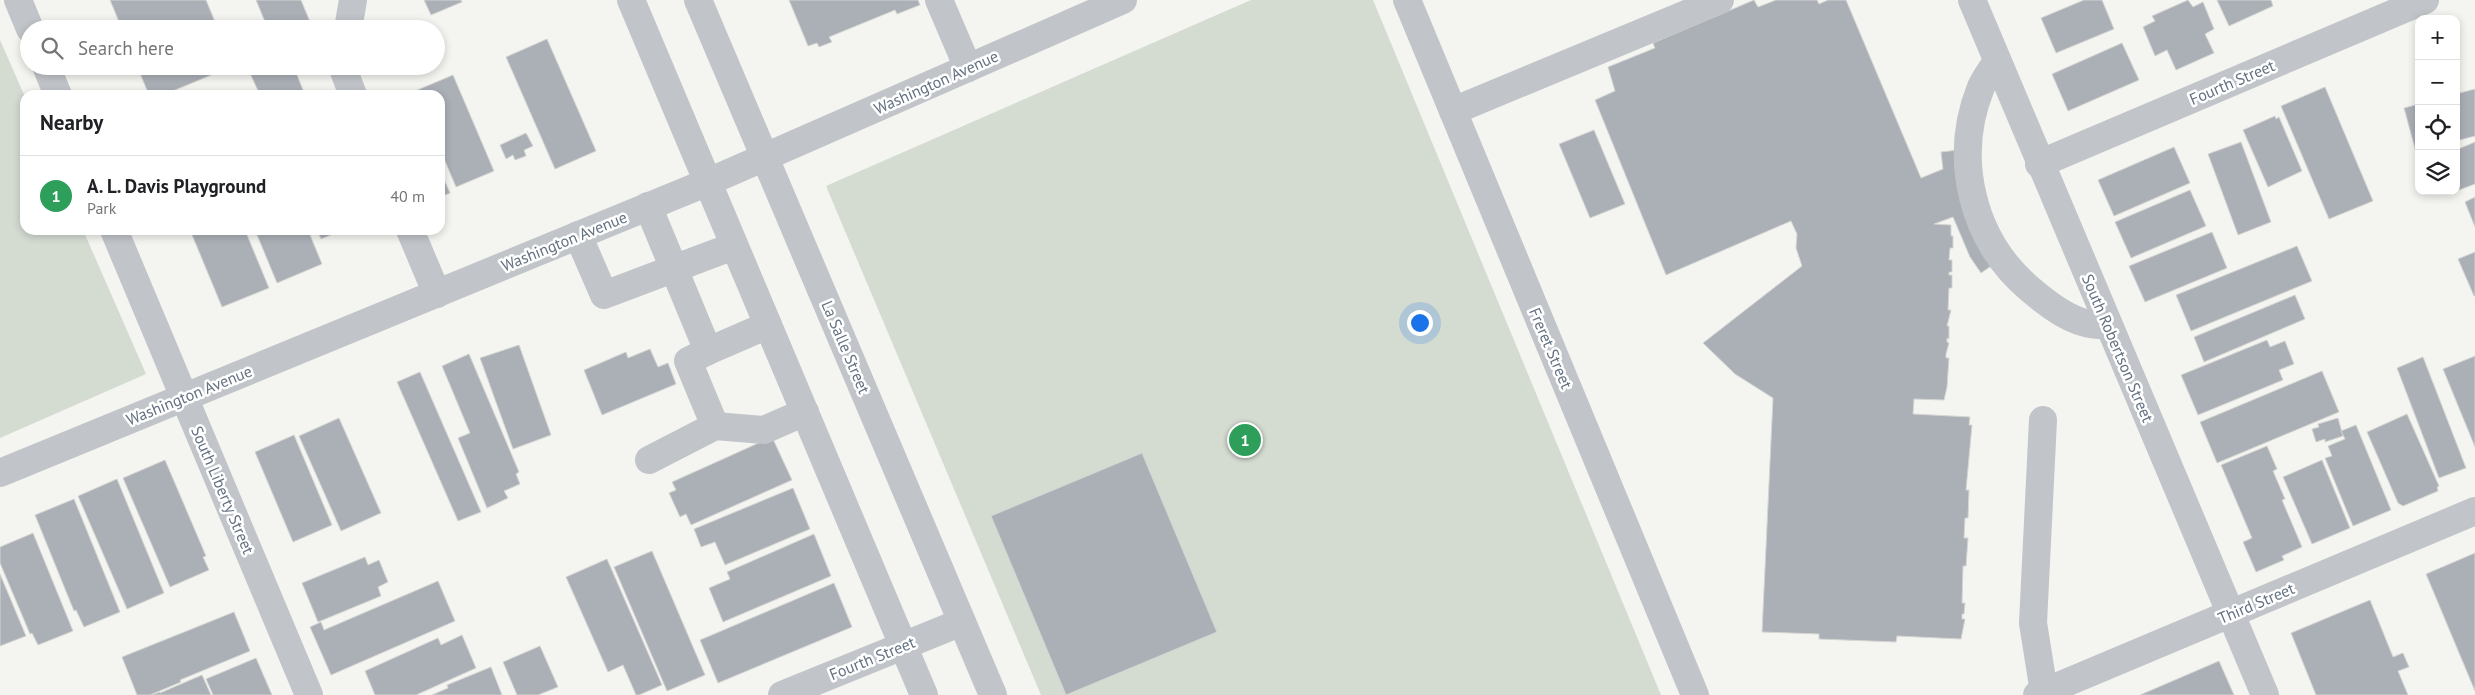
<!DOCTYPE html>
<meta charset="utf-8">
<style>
body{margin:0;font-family:"PT Sans",sans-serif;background:#f6f6f6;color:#202124}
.controls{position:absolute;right:15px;top:15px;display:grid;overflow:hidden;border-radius:10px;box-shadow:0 2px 8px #0003}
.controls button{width:45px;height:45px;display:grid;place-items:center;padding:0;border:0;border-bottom:1px solid #e0e0e0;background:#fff;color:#202124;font:25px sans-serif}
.you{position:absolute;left:1419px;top:322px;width:18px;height:18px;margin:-12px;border:4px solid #fff;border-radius:50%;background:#1a73e8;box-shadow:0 0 0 8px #1a73e833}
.badge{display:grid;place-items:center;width:32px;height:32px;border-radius:50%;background:#7c3aed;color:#fff;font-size:16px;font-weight:700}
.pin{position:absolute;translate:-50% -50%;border:2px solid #fff;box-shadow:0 1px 5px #0006}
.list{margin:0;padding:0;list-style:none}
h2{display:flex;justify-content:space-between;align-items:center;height:65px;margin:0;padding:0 20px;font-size:21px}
h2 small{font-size:16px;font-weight:400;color:#757577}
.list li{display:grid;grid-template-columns:32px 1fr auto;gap:15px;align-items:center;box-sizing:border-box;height:80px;padding:0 20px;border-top:1px solid #e0e0e0}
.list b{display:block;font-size:19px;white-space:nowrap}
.list p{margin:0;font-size:16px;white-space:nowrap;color:#757577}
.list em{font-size:16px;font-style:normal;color:#757577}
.icon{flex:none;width:28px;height:28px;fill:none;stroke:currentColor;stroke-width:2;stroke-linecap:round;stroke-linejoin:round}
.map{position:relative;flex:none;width:2475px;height:695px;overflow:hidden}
.search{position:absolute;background:#fff;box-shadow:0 2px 8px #0003;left:20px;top:20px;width:425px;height:55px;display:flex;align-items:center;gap:12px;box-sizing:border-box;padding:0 18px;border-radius:28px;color:#757577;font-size:19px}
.panel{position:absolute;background:#fff;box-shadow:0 2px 8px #0003;left:20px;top:90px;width:425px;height:145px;border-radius:15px}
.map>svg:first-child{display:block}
.green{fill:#d4dbd1}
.building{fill:#aab0b6;stroke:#d5d5d3}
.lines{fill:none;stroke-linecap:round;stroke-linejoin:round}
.minor{stroke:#c1c4c8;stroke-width:28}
.labels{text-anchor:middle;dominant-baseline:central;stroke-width:5;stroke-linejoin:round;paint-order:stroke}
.street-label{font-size:16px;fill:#637181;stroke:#fff}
</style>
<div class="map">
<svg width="2475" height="695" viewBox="0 0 2475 695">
<rect width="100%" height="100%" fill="#f4f4f0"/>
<g class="green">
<polygon points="1251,0 1373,0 1661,695 1041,695 826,186"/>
<polygon points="0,40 25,97 25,230 83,230 146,374 0,438"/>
</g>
<g class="building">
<polygon points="110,0 206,0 218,29 164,29 162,23 148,29 122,29"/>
<polygon points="256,0 301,0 313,29 268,29"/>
<polygon points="424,0 461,0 462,2 431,15"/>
<polygon points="789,0 918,0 920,5 897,14 895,10 829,37 832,42 819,47 817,43 808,46"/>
<polygon points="1754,0 1758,7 1776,0 1817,0 1819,4 1828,0 1846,0 1921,178 1943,169 1941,152 1958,150 1994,264 1981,273 1970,257 1953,217 1934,224 1951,225 1951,236 1953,236 1953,248 1950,248 1949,260 1952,260 1952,272 1949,272 1949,275 1952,275 1952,288 1949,288 1948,310 1951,310 1947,326 1949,326 1949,339 1947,338 1947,342 1949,343 1946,354 1946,358 1949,358 1947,387 1944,400 1914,399 1913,414 1970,417 1969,425 1972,425 1966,490 1969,490 1968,518 1965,518 1964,538 1968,538 1966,566 1963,566 1962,603 1965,603 1964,614 1962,614 1962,619 1965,619 1961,639 1897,636 1896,642 1819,639 1819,634 1762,632 1773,398 1735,374 1703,343 1802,266 1796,248 1797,234 1791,221 1666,275 1595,100 1615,91 1608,67 1655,48 1653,43"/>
<polygon points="2084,0 2102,0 2114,29 2056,53 2041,18"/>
<polygon points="2188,0 2193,7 2203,2 2214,29 2205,34 2214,53 2176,70 2167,50 2155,56 2143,27 2155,21 2152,16"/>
<polygon points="2217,0 2271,0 2273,6 2229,26"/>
<polygon points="547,39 596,151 555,169 506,57"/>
<polygon points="2122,43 2139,80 2068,111 2052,74"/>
<polygon points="137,66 233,66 163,95 149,95"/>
<polygon points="261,66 317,66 297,75 305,95 260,95 249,71"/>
<polygon points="453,75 494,171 456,187 440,149 440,95 417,95 415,91"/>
<polygon points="2325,87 2373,201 2329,219 2281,106"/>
<polygon points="2475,89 2475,136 2456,141 2456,94"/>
<polygon points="2419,104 2419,152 2416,152 2404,108"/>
<polygon points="2275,116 2276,119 2279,117 2302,171 2268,187 2243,130"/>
<polygon points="1594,130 1625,204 1590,218 1559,144"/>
<polygon points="526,133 533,146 524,150 526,156 515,160 513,155 506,159 500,145"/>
<polygon points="2241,142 2271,222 2238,235 2208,154"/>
<polygon points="2475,142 2475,184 2459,190 2456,183 2456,150"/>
<polygon points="2174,147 2190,183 2114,216 2098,180"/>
<polygon points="440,170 450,193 440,197"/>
<polygon points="2190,190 2206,226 2131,258 2115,222"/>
<polygon points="2475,197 2475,227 2465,202"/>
<polygon points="190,230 245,230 269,288 222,307"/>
<polygon points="255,230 308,230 322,264 277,283"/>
<polygon points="317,230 343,230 321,239"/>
<polygon points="2212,232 2227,268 2145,302 2129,266"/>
<polygon points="2297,246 2312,281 2191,331 2176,295"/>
<polygon points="2475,252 2475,296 2474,296 2458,259"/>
<polygon points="2295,295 2305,319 2204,362 2194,337"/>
<polygon points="2267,340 2270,347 2285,341 2294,364 2279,370 2283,380 2198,415 2181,375"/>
<polygon points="519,345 551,435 513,449 480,358"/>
<polygon points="650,349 658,367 668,363 676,384 602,415 584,370 626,352 628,358"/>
<polygon points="469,354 519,472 516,474 520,484 504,491 508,498 487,508 458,438 470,433 442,366"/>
<polygon points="2475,356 2475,447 2443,369"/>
<polygon points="2423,357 2466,468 2439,478 2397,368"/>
<polygon points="2322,371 2339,412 2217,463 2200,422"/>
<polygon points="420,372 481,512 458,521 397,382"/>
<polygon points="2407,414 2439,486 2437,487 2438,491 2403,506 2398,503 2367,432"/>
<polygon points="339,418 381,513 341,531 299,436"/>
<polygon points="2338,418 2343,436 2325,442 2325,439 2316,442 2312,429 2319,427 2318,424"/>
<polygon points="2356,425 2391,510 2353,526 2325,458 2332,456 2328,446 2345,439 2341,431"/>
<polygon points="294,435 332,525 293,542 255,452"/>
<polygon points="772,437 792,480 691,525 686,514 680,517 669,493 676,490 672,482"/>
<polygon points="2267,446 2277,469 2273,471 2285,499 2282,500 2302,547 2282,556 2284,560 2256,572 2243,542 2252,538 2221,465"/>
<polygon points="1142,453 1217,632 1066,695 991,516"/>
<polygon points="165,460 206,556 203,557 209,570 170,587 123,478"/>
<polygon points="2322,460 2350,528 2312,544 2283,477"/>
<polygon points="117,479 164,593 127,609 78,496"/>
<polygon points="793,488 810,529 725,565 715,542 701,547 694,529"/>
<polygon points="74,499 120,612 84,627 76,610 74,611 35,515"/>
<polygon points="33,533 73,631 38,645 32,633 30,634 0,563 0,547"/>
<polygon points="814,534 831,576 723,622 709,588 730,579 727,572"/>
<polygon points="652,551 705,675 667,691 614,567"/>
<polygon points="2475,553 2475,691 2426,574"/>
<polygon points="365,557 368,565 379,560 388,582 378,587 381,596 318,622 302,583"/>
<polygon points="607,559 662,685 639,695 636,695 623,665 608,672 566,577"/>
<polygon points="0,574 26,636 0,646"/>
<polygon points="438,581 455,621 331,675 310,627 321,622 324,630"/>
<polygon points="834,583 852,627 718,683 700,640"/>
<polygon points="2370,600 2393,657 2403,653 2409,667 2398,671 2408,695 2316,695 2291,633"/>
<polygon points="234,612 250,651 180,680 181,682 150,695 137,695 122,657"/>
<polygon points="462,635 476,668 416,695 375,695 365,671 438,638 441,645"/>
<polygon points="540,646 558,687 538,695 517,695 503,662"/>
<polygon points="256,658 272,695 213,695 206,679"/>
<polygon points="2219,661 2234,695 2140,695"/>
<polygon points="491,667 502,695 432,695 448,688 447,685"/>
<polygon points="202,675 211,695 151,695 160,692 160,693"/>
</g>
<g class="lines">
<g class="minor">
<polyline points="18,0 30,29"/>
<polyline points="631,0 924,695"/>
<polyline points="698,0 993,695"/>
<polyline points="939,0 968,68"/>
<polyline points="1407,0 1695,695"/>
<polyline points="1972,0 2265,695"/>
<polyline points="348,29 353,0"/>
<path d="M1997,61C1992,69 1985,78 1981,87C1952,159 1972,241 2031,290C2045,302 2062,315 2079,321C2088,325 2100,325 2109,326"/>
<polyline points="46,66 58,95"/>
<polyline points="342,66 353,95"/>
<polyline points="1453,111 1720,0"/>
<polyline points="2039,164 2425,0"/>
<polyline points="648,206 708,351 768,325"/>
<polyline points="114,230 309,695"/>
<polyline points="410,230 437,294"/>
<polyline points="578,235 604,295 734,246"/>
<polyline points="708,351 688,361 715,426"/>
<polyline points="2043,420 2033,623 2044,692"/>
<polyline points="649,460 715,426 764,430 805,412"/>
<polyline points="0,473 708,182 1123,0"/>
<polyline points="782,695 962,622"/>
<polyline points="2037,695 2475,511"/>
</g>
</g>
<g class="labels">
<g class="street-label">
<text transform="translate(936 82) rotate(-24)">Washington Avenue</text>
<text transform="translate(2232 82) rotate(-23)">Fourth Street</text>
<text transform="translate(564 241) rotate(-22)">Washington Avenue</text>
<text transform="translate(846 347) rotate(67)">La Salle Street</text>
<text transform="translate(1551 348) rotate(67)">Freret Street</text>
<text transform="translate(2118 348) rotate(67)">South Robertson Street</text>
<text transform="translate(189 395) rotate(-22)">Washington Avenue</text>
<text transform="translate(223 490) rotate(67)">South Liberty Street</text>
<text transform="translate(2256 603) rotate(-23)">Third Street</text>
<text transform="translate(872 658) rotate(-22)">Fourth Street</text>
</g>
</g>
</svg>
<div class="controls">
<button>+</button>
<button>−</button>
<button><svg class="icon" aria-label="locate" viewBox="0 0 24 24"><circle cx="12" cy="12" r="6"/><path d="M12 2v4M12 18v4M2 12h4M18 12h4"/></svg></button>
<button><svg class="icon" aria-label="layers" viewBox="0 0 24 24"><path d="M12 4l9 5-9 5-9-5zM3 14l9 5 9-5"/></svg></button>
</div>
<div class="you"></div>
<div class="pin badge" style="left:1245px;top:440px;background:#2e9e5b">1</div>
<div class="search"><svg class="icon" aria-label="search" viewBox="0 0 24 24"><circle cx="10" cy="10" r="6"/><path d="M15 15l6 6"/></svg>Search here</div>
<section class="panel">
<h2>Nearby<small></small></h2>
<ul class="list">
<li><span class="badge" style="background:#2e9e5b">1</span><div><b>A. L. Davis Playground</b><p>Park</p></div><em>40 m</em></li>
</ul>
</section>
</div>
